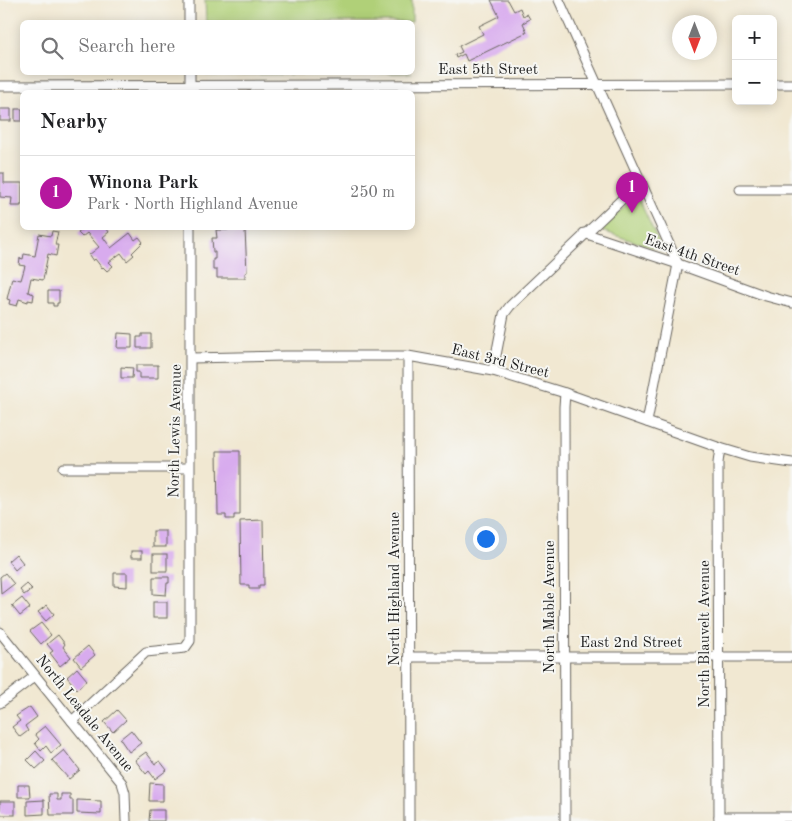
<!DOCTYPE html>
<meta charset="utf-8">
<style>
body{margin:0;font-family:"Old Standard TT",serif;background:#f2f2f2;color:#202124}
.controls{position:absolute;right:15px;top:15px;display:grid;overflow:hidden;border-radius:8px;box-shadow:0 2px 12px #0003}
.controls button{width:45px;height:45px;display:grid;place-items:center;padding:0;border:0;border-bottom:1px solid #e0e0e0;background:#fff;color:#202124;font:25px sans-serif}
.compass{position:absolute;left:672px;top:15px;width:45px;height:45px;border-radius:50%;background:#fff;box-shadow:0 2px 12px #0003;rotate:180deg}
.you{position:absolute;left:485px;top:538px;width:18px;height:18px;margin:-12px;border:4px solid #fff;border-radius:50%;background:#1a73e8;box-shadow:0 0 0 8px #1a73e833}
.badge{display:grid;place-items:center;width:32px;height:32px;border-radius:50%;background:#b5179e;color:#fff;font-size:16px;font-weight:700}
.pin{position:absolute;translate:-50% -41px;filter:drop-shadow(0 1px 2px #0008)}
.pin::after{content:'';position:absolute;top:26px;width:18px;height:15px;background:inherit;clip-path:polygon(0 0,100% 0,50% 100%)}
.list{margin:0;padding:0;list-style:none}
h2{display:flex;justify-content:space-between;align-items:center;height:65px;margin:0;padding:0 20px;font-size:21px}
h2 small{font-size:16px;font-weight:400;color:#757577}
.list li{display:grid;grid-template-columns:32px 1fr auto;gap:15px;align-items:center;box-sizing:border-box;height:75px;padding:0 20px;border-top:1px solid #e0e0e0}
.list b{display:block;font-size:19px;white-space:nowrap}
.list p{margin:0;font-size:16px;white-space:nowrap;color:#757577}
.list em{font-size:16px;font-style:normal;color:#757577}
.icon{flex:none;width:28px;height:28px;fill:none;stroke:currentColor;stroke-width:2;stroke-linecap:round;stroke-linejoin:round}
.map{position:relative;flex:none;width:792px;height:821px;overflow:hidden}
.search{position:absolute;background:#fff;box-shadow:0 2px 12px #0003;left:20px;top:20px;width:395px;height:55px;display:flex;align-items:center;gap:12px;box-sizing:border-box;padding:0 18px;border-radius:8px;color:#757577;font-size:19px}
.panel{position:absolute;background:#fff;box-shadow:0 2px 12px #0003;left:20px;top:90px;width:395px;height:140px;border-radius:8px}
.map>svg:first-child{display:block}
.green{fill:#b0d078;stroke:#66764a}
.building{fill:#d8abee}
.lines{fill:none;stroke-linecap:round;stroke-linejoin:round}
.street-casing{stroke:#67635c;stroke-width:11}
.street{stroke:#fff;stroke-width:9}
.labels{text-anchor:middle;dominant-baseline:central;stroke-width:4;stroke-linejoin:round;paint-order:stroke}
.street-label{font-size:15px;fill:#1c1c1c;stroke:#f6f6f2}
</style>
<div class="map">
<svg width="792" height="821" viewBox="0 0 792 821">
<rect width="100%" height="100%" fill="#f6f6f2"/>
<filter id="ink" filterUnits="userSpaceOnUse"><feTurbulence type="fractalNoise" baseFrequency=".02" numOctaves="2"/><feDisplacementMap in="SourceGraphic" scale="10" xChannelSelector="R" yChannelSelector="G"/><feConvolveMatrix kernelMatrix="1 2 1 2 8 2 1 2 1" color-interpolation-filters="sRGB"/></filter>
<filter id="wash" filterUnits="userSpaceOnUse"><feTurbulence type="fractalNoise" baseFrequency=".0096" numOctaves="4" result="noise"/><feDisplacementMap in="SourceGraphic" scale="20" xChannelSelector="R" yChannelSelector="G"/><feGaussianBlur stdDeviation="1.12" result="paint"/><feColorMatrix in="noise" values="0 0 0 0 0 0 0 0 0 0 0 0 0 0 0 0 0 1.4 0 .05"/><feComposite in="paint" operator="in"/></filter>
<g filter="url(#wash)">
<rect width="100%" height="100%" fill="#f1e8d2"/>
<g class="green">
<polygon points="205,0 412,0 412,22 206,22"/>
<polygon points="412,73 206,75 206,72"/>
<polygon points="637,195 663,251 599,230"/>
</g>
<g id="blocks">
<g class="building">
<polygon points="491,0 508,0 514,11 520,8 523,16 527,14 530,19 523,23 527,32 467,61 464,54 456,58 455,55 462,52 459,46 483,34 479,26 499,16"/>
<rect x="0" y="109" width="11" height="12"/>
<rect x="15" y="109" width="7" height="12"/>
<polygon points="0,173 4,173 4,183 22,183 22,204 21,204 21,206 11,206 12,198 0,197"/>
<polygon points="81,228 109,228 107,229 109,232 103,237 111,248 130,233 135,240 139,237 143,242 132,253 134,255 127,261 121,253 109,262 113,266 107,271 103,267 102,268 95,259 93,261 89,255 99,247 87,233 82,237 78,233 83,229"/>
<polygon points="228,228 236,228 236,230 245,230 247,272 245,273 245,278 217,278 217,270 213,270 213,259 215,259 215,252 213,252 212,238 217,238 216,230 228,230"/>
<polygon points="52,231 58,232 55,245 58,245 56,256 48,254 43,280 31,278 28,292 34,294 33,301 28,300 28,302 19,299 17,306 9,304 10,300 7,299 12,278 21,280 25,266 19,265 20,258 23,259 24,254 35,256 39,234 51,236"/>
<polygon points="48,291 59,291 59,303 57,303 57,306 53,306 53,303 48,303"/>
<polygon points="118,333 132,334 132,348 117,348"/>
<polygon points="142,334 151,334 151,348 137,348 137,337 142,337"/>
<polygon points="136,365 158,365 158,378 139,378 139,372 136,372"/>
<polygon points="121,367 133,368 132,378 121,378"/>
<polygon points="217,451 240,451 240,515 234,515 234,519 226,519 226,515 218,515"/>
<polygon points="263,520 264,585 259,585 259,589 249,589 249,585 241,585 240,521"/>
<rect x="153" y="531" width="13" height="16"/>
<rect x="131" y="551" width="11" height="7"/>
<polygon points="16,554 23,563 15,570 8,561"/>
<rect x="153" y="554" width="14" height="17"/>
<polygon points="5,573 14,584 1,594 0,577"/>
<polygon points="114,573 127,573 127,587 114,586"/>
<polygon points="153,577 169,577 169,583 167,583 166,595 153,594"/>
<polygon points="27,584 32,589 24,595 20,590"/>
<polygon points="22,598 30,608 20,616 12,606"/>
<rect x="153" y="602" width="14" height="16"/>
<polygon points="47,605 54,614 46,621 38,612"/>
<polygon points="41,623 51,635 41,644 30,631"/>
<polygon points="58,635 65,644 63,647 71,657 60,666 50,653 53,651 47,644"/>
<polygon points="88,646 95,655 81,667 74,658"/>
<polygon points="77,668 87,680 77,689 67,677"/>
<polygon points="30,707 37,717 25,726 28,731 20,737 12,727 20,721 16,716"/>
<polygon points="117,710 126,720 113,732 104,722"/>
<polygon points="45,726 61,745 51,753 46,746 41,751 35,743 39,739 35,734"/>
<polygon points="131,730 141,743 129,752 120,739"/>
<polygon points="64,750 80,770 69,779 52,760"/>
<polygon points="36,751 45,761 36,769 27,760"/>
<polygon points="146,752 155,764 160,761 167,770 155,779 149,771 146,774 135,760"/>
<polygon points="150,783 163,784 163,801 149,801"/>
<polygon points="18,785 29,785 30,797 18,797"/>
<polygon points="49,794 57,794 57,800 61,800 61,794 70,794 70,800 73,800 73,815 50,815"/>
<polygon points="44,800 44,814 27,815 27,801"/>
<polygon points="77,800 101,801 101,814 77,813"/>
<rect x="0" y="801" width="15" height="14"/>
<polygon points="150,810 164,810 164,821 149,821"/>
</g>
</g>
</g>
<g filter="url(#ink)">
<use href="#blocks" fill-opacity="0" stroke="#67635c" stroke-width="1"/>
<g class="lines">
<g class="street-casing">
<g id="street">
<polyline points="189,0 189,22"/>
<polyline points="559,0 678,264 647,422"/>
<polyline points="190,72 190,92"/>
<polyline points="773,84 792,84"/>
<path d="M0,86C245,85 490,84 736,84"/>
<polyline points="740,189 792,189"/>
<polyline points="584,233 678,264 766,296 792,303"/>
<polyline points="408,356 409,821"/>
<polyline points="191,358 285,356 408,356 493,371 565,393 720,448 750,457 792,463"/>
<polyline points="493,371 504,314 510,306 640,182"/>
<polyline points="63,468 189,468"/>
<polyline points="0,632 122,783 125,793 126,821"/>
<polyline points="409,657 792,657"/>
<polyline points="0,703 35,676"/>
<polyline points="72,721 146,652 185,648 190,641 190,228"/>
<polyline points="719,817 792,817"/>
<polyline points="565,821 564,407 565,393"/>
<polyline points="719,821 718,463 720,448"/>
</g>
</g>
<use href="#street" class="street"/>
</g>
</g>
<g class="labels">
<g class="street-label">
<text x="488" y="70">East 5th Street</text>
<text transform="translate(692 256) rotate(19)">East 4th Street</text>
<text transform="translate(500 362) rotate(14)">East 3rd Street</text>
<text transform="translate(176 431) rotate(-89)">North Lewis Avenue</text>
<text transform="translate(395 589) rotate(-90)">North Highland Avenue</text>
<text transform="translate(550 607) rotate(-90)">North Mable Avenue</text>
<text transform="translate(705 634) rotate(-90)">North Blauvelt Avenue</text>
<text x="631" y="643">East 2nd Street</text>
<text transform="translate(84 714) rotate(51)">North Leadale Avenue</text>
</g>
</g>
</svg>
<div class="controls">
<button>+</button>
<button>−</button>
</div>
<svg class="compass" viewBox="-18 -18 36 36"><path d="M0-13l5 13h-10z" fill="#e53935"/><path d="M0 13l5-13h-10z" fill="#757577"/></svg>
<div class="you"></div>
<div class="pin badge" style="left:632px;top:213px">1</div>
<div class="search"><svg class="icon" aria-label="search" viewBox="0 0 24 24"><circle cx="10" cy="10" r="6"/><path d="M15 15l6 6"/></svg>Search here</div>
<section class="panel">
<h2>Nearby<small></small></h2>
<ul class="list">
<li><span class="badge">1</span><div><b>Winona Park</b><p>Park · North Highland Avenue</p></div><em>250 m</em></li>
</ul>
</section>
</div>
